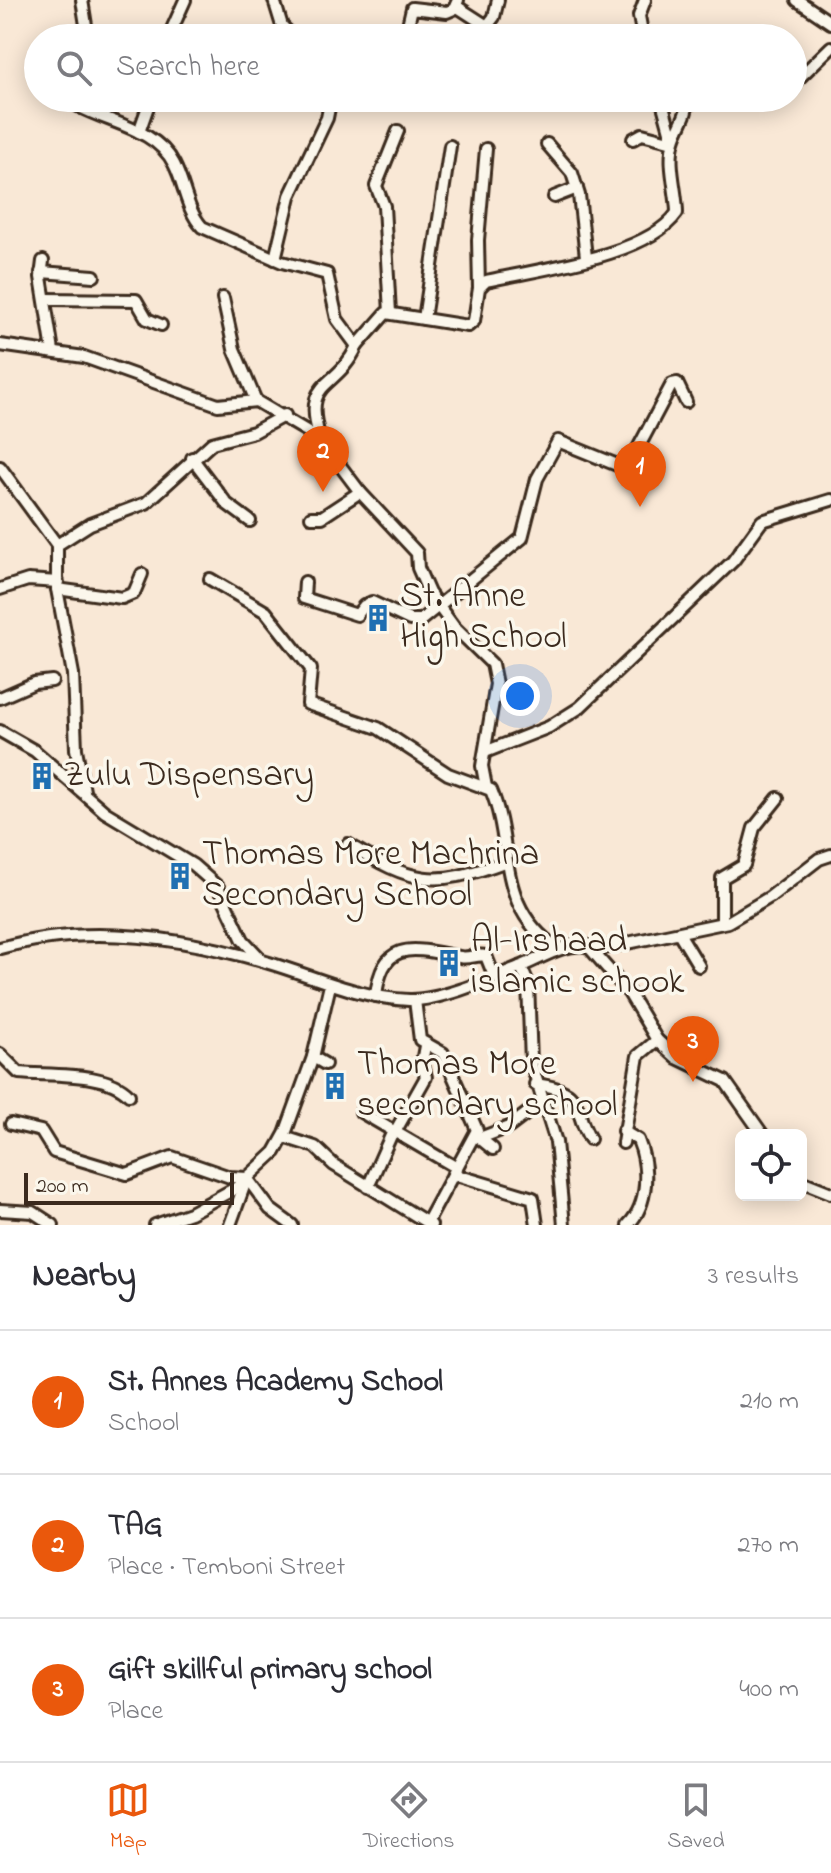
<!DOCTYPE html>
<meta charset="utf-8">
<style>
body{margin:0;font-family:"Indie Flower",sans-serif;background:#f2f2f3;color:#2b2b33}
.controls{position:absolute;right:24px;bottom:24px;display:grid;overflow:hidden;border-radius:12px;box-shadow:0 4px 20px #0003}
.controls button{width:72px;height:72px;display:grid;place-items:center;padding:0;border:0;border-bottom:2px solid #e1e1e2;background:#fff;color:#2b2b33;font:40px sans-serif}
.scale{position:absolute;left:24px;bottom:20px;width:210px;box-sizing:border-box;padding-left:8px;border:4px solid #3b2a1e;border-top:0;font-size:22px;line-height:28px;white-space:nowrap;color:#3b2a1e;-webkit-text-stroke:6px #fbf7ec;paint-order:stroke}
.you{position:absolute;left:520px;top:696px;width:28px;height:28px;margin:-20px;border:6px solid #fff;border-radius:50%;background:#1a73e8;box-shadow:0 0 0 12px #1a73e833}
.badge{display:grid;place-items:center;width:52px;height:52px;border-radius:50%;background:#ea580c;color:#fff;font-size:26px;font-weight:700}
.pin{position:absolute;translate:-50% -66px;filter:drop-shadow(0 2px 4px #0008)}
.pin::after{content:'';position:absolute;top:42px;width:28px;height:24px;background:inherit;clip-path:polygon(0 0,100% 0,50% 100%)}
.list{margin:0;padding:0;list-style:none}
h2{display:flex;justify-content:space-between;align-items:center;height:104px;margin:0;padding:0 32px;font-size:34px}
h2 small{font-size:26px;font-weight:400;color:#7c7c81}
.list li{display:grid;grid-template-columns:52px 1fr auto;gap:24px;align-items:center;box-sizing:border-box;height:144px;padding:0 32px;border-top:2px solid #e1e1e2}
.list b{display:block;font-size:30px;white-space:nowrap}
.list p{margin:0;font-size:26px;white-space:nowrap;color:#7c7c81}
.list em{font-size:26px;font-style:normal;color:#7c7c81}
.icon{flex:none;width:44px;height:44px;fill:none;stroke:currentColor;stroke-width:2;stroke-linecap:round;stroke-linejoin:round}
.map{position:relative;flex:none;width:831px;height:1225px;overflow:hidden}
.search{position:absolute;background:#fff;box-shadow:0 4px 20px #0003;left:24px;right:24px;top:24px;height:88px;display:flex;align-items:center;gap:20px;box-sizing:border-box;padding:0 28px;border-radius:44px;color:#7c7c81;font-size:30px}
.sheet{height:536px;background:#fff}
nav{display:flex;justify-content:space-around;align-items:center;box-sizing:border-box;height:112px;border-top:2px solid #e1e1e2;background:#fff;font-size:22px;color:#7c7c81}
nav a{display:grid;justify-items:center;gap:4px}
nav .on{color:#ea580c}
.map>svg:first-child{display:block}
.lines{fill:none;stroke-linecap:round;stroke-linejoin:round}
.stream{stroke:#6e8f9d;stroke-width:2}
.minor-casing{stroke:#3b2a1e;stroke-width:16}
.minor{stroke:#fbf7ec;stroke-width:10}
.labels{text-anchor:middle;dominant-baseline:central;stroke-width:7;stroke-linejoin:round;paint-order:stroke}
.poi-label{font-size:36px;fill:#3b2a1e;stroke:#fbf7ec;text-anchor:start}
</style>
<div class="map">
<svg width="831" height="1225" viewBox="0 0 831 1225">
<rect width="100%" height="100%" fill="#f9e8d6"/>
<filter id="ink" filterUnits="userSpaceOnUse"><feTurbulence type="fractalNoise" baseFrequency=".0125" numOctaves="2"/><feDisplacementMap in="SourceGraphic" scale="16" xChannelSelector="R" yChannelSelector="G"/><feConvolveMatrix kernelMatrix="1 2 1 2 8 2 1 2 1" color-interpolation-filters="sRGB"/></filter>
<g filter="url(#ink)">
<g class="lines">
<polyline class="stream" points="730,1081 745,1101"/>
<g class="minor-casing">
<g id="minor">
<polyline points="82,0 88,38"/>
<polyline points="274,0 282,26 294,38"/>
<polyline points="797,0 831,23"/>
<polyline points="456,6 487,26 494,17 498,0"/>
<polyline points="168,38 185,0"/>
<polyline points="405,38 412,8 447,12 454,9 458,0"/>
<polyline points="643,38 639,16 645,0"/>
<polyline points="793,84 831,47"/>
<path d="M76,98L78,106C109,123 157,129 174,164C185,185 186,209 202,227L282,262L327,274L337,319L357,346C336,392 301,377 320,439"/>
<polyline points="661,98 673,142"/>
<polyline points="139,132 151,98"/>
<polyline points="633,139 642,134 673,142"/>
<polyline points="547,144 572,173 579,195 586,257"/>
<polyline points="554,197 577,188"/>
<polyline points="275,259 290,196 327,118 331,98"/>
<polyline points="43,261 41,277 53,351"/>
<polyline points="41,272 94,276"/>
<polyline points="479,288 478,240 486,149"/>
<polyline points="223,298 234,349 256,401"/>
<polyline points="45,299 136,300 147,319 161,325"/>
<polyline points="390,313 384,206 376,186 398,131"/>
<polyline points="424,319 450,146"/>
<polyline points="0,345 84,357 218,405 256,401 320,439 360,492 417,553 418,568 429,593 454,627 492,664 496,684 482,766 486,787"/>
<path d="M357,346L386,313L468,326L474,321L479,288L486,281C538,269 646,257 677,213C677,192 667,163 674,141C678,126 688,116 688,98"/>
<polyline points="192,458 227,504 250,521"/>
<polyline points="0,467 57,545 57,589 73,674 76,749 84,791"/>
<polyline points="311,517 322,517 360,492"/>
<polyline points="57,545 90,524 146,503 212,443 254,432 285,415"/>
<path d="M210,579L266,612L311,669L308,704L378,728L448,774L491,790C515,847 494,906 558,949"/>
<polyline points="305,582 304,598 357,615 364,606 372,602 410,620 421,620 522,538 537,479 558,441 627,469 672,384 677,383 686,402"/>
<polyline points="0,589 28,580 58,582"/>
<polyline points="57,589 122,598 134,593 142,574"/>
<polyline points="0,698 34,683 52,681"/>
<polyline points="0,731 35,751 105,812 193,865 218,887 243,940 259,957"/>
<polyline points="485,752 549,727 579,708 733,561 762,521 831,500"/>
<path d="M348,844C413,884 434,888 504,862"/>
<polyline points="722,922 722,878 744,865 754,828 778,798"/>
<polyline points="679,933 699,966"/>
<path d="M0,948C87,923 183,937 269,963C316,977 359,998 409,1000C440,1001 490,979 519,967C543,958 561,943 588,946L629,993L657,1040L677,1058L725,1081L763,1135"/>
<polyline points="594,950 728,922 770,897 819,859 831,855"/>
<polyline points="521,967 528,983 531,1062 556,1142 564,1225"/>
<path d="M376,996C382,936 417,949 460,957C469,959 477,954 486,956L494,976"/>
<polyline points="415,1000 420,1040 443,1053 477,1130 428,1221"/>
<path d="M0,1054L19,1073C49,1076 107,1071 129,1095"/>
<polyline points="313,1057 325,1064"/>
<path d="M535,1084C588,1091 571,1108 590,1139"/>
<polyline points="361,1112 457,1168"/>
<polyline points="11,1124 41,1131 54,1152 127,1174 172,1157 230,1177 247,1178 270,1209 292,1225"/>
<path d="M623,1131L638,1140C649,1166 649,1204 628,1225"/>
<polyline points="395,1132 426,1077 422,1062 425,1046"/>
<polyline points="477,1136 493,1149"/>
<polyline points="284,1137 315,1147 334,1165 431,1225"/>
<polyline points="480,1138 509,1127 542,1102"/>
<polyline points="623,1143 638,1056 657,1040"/>
<polyline points="453,1174 533,1198 537,1225"/>
<polyline points="801,1181 831,1193"/>
<polyline points="368,1187 393,1131"/>
<polyline points="0,1210 33,1212 53,1225"/>
<polyline points="155,1225 190,1213 243,1184"/>
<polyline points="230,1225 247,1178 275,1152 285,1134 313,1057 330,985"/>
</g>
</g>
<use href="#minor" class="minor"/>
</g>
</g>
<defs>
<g id="building-bare" transform="scale(2.16)"><path d="M-4-6H4V6H1V3H-1V6H-4ZM-2.5-4.3h1.7v1.8h-1.7ZM.8-4.3h1.7v1.8H.8ZM-2.5-1h1.7V.8h-1.7ZM.8-1h1.7V.8H.8Z" fill="#1f6fb2" stroke="#fbf7ec" stroke-width="2.5" paint-order="stroke"/></g>
</defs>
<g fill-rule="evenodd">
<use href="#building-bare" x="378" y="618"/>
<use href="#building-bare" x="42" y="776"/>
<use href="#building-bare" x="180" y="876"/>
<use href="#building-bare" x="449" y="963"/>
<use href="#building-bare" x="335" y="1086"/>
</g>
<g class="labels">
<g class="poi-label">
<text x="400" y="597">St. Anne<tspan x="400" dy="41">High School</tspan></text>
<text x="64" y="776">Zulu Dispensary</text>
<text x="202" y="855">Thomas More Machrina<tspan x="202" dy="41">Secondary School</tspan></text>
<text x="471" y="942">Al-Irshaad<tspan x="471" dy="41">islamic schook</tspan></text>
<text x="357" y="1065">Thomas More<tspan x="357" dy="41">secondary school</tspan></text>
</g>
</g>
</svg>
<div class="controls">
<button><svg class="icon" aria-label="locate" viewBox="0 0 24 24"><circle cx="12" cy="12" r="6"/><path d="M12 2v4M12 18v4M2 12h4M18 12h4"/></svg></button>
</div>
<div class="scale">200 m</div>
<div class="you"></div>
<div class="pin badge" style="left:640px;top:507px">1</div>
<div class="pin badge" style="left:323px;top:492px">2</div>
<div class="pin badge" style="left:693px;top:1082px">3</div>
<div class="search"><svg class="icon" aria-label="search" viewBox="0 0 24 24"><circle cx="10" cy="10" r="6"/><path d="M15 15l6 6"/></svg>Search here</div>
</div>
<section class="sheet">
<h2>Nearby<small>3 results</small></h2>
<ul class="list">
<li><span class="badge">1</span><div><b>St. Annes Academy School</b><p>School</p></div><em>210 m</em></li>
<li><span class="badge">2</span><div><b>TAG</b><p>Place · Temboni Street</p></div><em>270 m</em></li>
<li><span class="badge">3</span><div><b>Gift skillful primary school</b><p>Place</p></div><em>400 m</em></li>
</ul>
</section>
<nav>
<a class="on"><svg class="icon" aria-label="map" viewBox="0 0 24 24"><path d="M3 6l6-2 6 2 6-2v14l-6 2-6-2-6 2zM9 4v14M15 6v14"/></svg>Map</a>
<a><svg class="icon" aria-label="directions" viewBox="0 0 24 24"><path d="M12 3l9 9-9 9-9-9zM9 14v-3h6M13 9l2 2-2 2"/></svg>Directions</a>
<a><svg class="icon" aria-label="saved" viewBox="0 0 24 24"><path d="M7 4h10v16l-5-4-5 4z"/></svg>Saved</a>
</nav>
